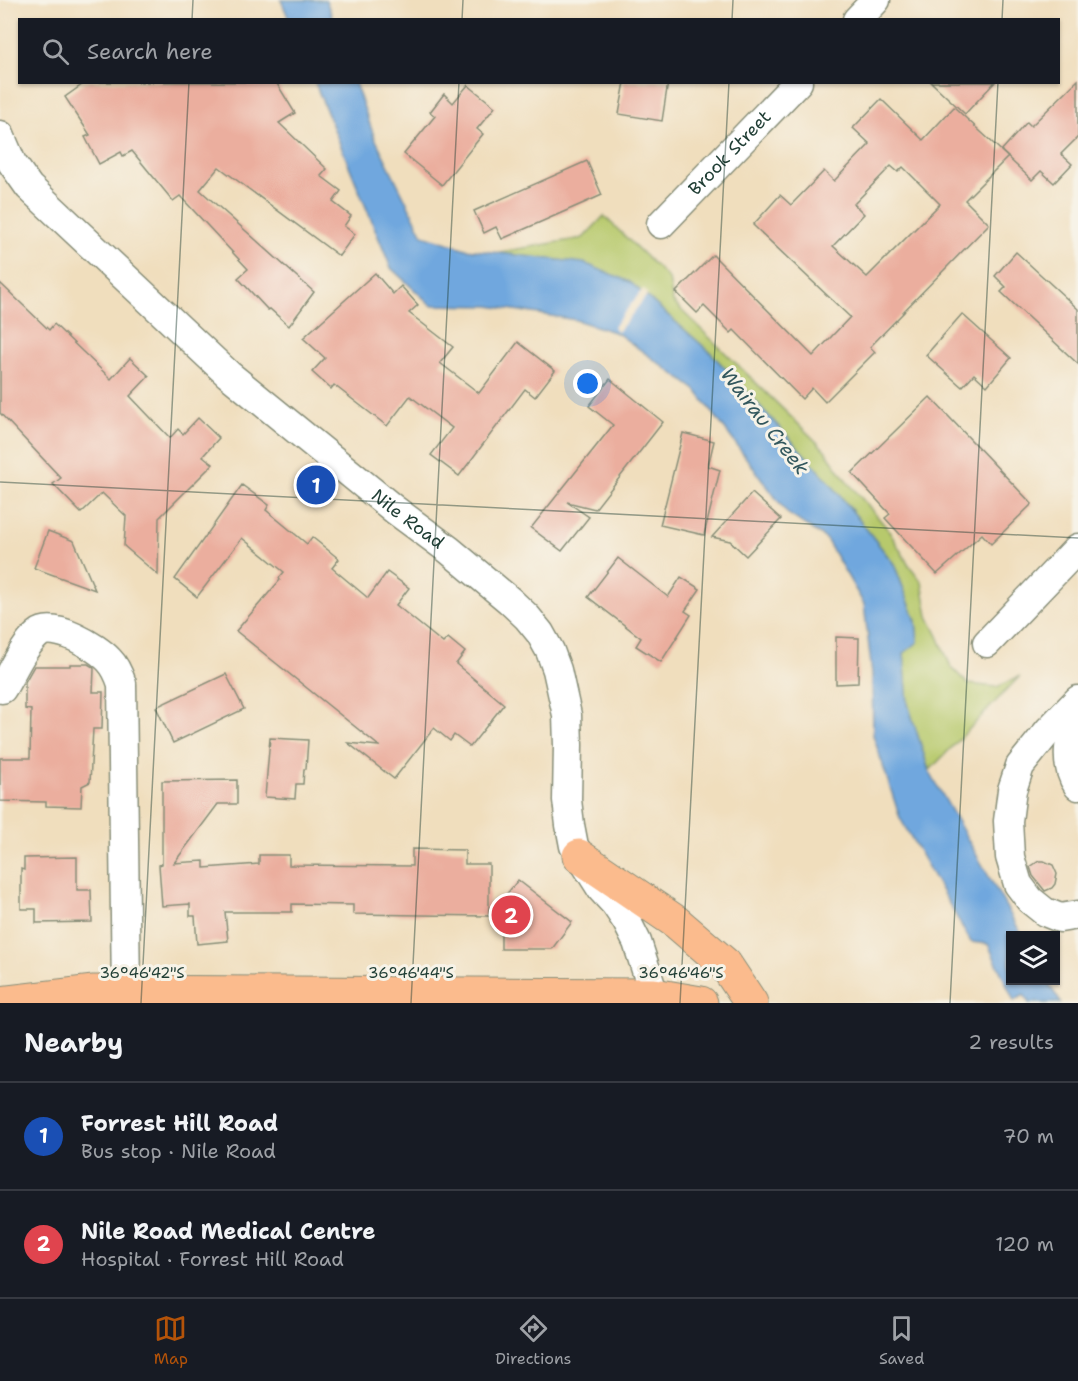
<!DOCTYPE html>
<meta charset="utf-8">
<style>
body{margin:0;font-family:"Shantell Sans",sans-serif;background:#20242c;color:#f1f3f6}
.controls{position:absolute;right:18px;bottom:18px;display:grid;overflow:hidden;border-radius:0px;box-shadow:0 2px 4px #0004}
.controls button{width:54px;height:54px;display:grid;place-items:center;padding:0;border:0;border-bottom:2px solid #363941;background:#171b24;color:#f1f3f6;font:30px sans-serif}
.you{position:absolute;left:588px;top:384px;width:21px;height:21px;margin:-15px;border:4px solid #fff;border-radius:50%;background:#1a73e8;box-shadow:0 0 0 9px #1a73e833}
.badge{display:grid;place-items:center;width:39px;height:39px;border-radius:50%;background:#b45309;color:#fff;font-size:20px;font-weight:700}
.pin{position:absolute;translate:-50% -50%;border:3px solid #fff;box-shadow:0 2px 6px #0006}
.list{margin:0;padding:0;list-style:none}
h2{display:flex;justify-content:space-between;align-items:center;height:78px;margin:0;padding:0 24px;font-size:26px}
h2 small{font-size:20px;font-weight:400;color:#9ea1a6}
.list li{display:grid;grid-template-columns:39px 1fr auto;gap:18px;align-items:center;box-sizing:border-box;height:108px;padding:0 24px;border-top:2px solid #363941}
.list b{display:block;font-size:22px;white-space:nowrap}
.list p{margin:0;font-size:20px;white-space:nowrap;color:#9ea1a6}
.list em{font-size:20px;font-style:normal;color:#9ea1a6}
.icon{flex:none;width:33px;height:33px;fill:none;stroke:currentColor;stroke-width:2;stroke-linecap:round;stroke-linejoin:round}
.map{position:relative;flex:none;width:1078px;height:1003px;overflow:hidden}
.search{position:absolute;background:#171b24;box-shadow:0 2px 4px #0004;left:18px;right:18px;top:18px;height:66px;display:flex;align-items:center;gap:15px;box-sizing:border-box;padding:0 21px;border-radius:0px;color:#9ea1a6;font-size:22px}
.sheet{height:294px;background:#171b24}
nav{display:flex;justify-content:space-around;align-items:center;box-sizing:border-box;height:84px;border-top:2px solid #363941;background:#171b24;font-size:16px;color:#9ea1a6}
nav a{display:grid;justify-items:center;gap:3px}
nav .on{color:#b45309}
.map>svg:first-child{display:block}
.green{fill:#b7c96c;stroke:#6b8350;stroke-width:1.5}
.water{fill:#70a7de;stroke:#487289;stroke-width:1.5}
.pier{fill:#f0debd}
.building{fill:#ebae9e;fill-rule:evenodd}
.lines{fill:none;stroke-linecap:round;stroke-linejoin:round}
.minor-casing{stroke:#888e78;stroke-width:31}
.major-casing{stroke:#888e78;stroke-width:35}
.minor{stroke:#fff;stroke-width:28}
.major{stroke:#fbbb8d;stroke-width:33}
.ticks{fill:none;stroke:#1f3d34;stroke-width:1.5;stroke-opacity:0.45}
.labels{text-anchor:middle;dominant-baseline:central;stroke-width:6;stroke-linejoin:round;paint-order:stroke}
.street-label{font-size:18px;fill:#1f3d34;stroke:#f7f3e8}
.water-label{font-size:20px;font-style:italic;fill:#33585e;stroke:#f7f3e8}
.ticks-label{font-size:15px;text-anchor:middle;fill:#1f3d34;stroke:#f7f3e8;stroke-width:6;stroke-linejoin:round;paint-order:stroke}
</style>
<div class="map">
<svg width="1078" height="1003" viewBox="0 0 1078 1003">
<rect width="100%" height="100%" fill="#f7f3e8"/>
<filter id="ink" filterUnits="userSpaceOnUse"><feTurbulence type="fractalNoise" baseFrequency=".0167" numOctaves="2"/><feDisplacementMap in="SourceGraphic" scale="12" xChannelSelector="R" yChannelSelector="G"/><feConvolveMatrix kernelMatrix="1 2 1 2 8 2 1 2 1" color-interpolation-filters="sRGB"/></filter>
<filter id="wash" filterUnits="userSpaceOnUse"><feTurbulence type="fractalNoise" baseFrequency=".008" numOctaves="4" result="noise"/><feDisplacementMap in="SourceGraphic" scale="24" xChannelSelector="R" yChannelSelector="G"/><feGaussianBlur stdDeviation="1.35" result="paint"/><feColorMatrix in="noise" values="0 0 0 0 0 0 0 0 0 0 0 0 0 0 0 0 0 1.4 0 .05"/><feComposite in="paint" operator="in"/></filter>
<g filter="url(#wash)">
<rect width="100%" height="100%" fill="#f0debd"/>
<polygon class="green" points="604,216 669,279 673,302 825,450 846,480 887,528 909,565 922,582 928,616 938,636 951,667 968,684 997,687 1020,676 929,771 908,704 904,653 918,642 916,621 894,564 827,479 710,352 630,282 494,253 583,238"/>
<g class="water">
<polygon points="281,0 326,0 333,19 289,19"/>
<polygon points="315,83 355,83 374,136 423,235 466,249 584,263 630,282 710,352 827,479 894,564 916,621 918,642 904,653 908,704 929,771 1022,935 1010,936 1010,980 1047,981 1061,1003 1029,1003 1024,995 1014,1001 988,944 971,942 900,818 873,735 872,674 864,604 826,539 787,513 696,390 617,333 576,320 489,306 431,305 391,268"/>
</g>
<polygon class="pier" points="643,289 648,294 618,332 613,327"/>
<g id="blocks">
<g class="building">
<polygon points="1078,80 1078,137 1061,154 1072,164 1054,183 1041,171 1032,180 1001,151 1027,122 1031,126"/>
<polygon points="86,82 276,82 295,113 279,123 327,169 321,176 341,191 333,202 351,216 344,226 355,234 339,256 219,167 200,190 314,292 289,326 270,309 268,310 238,278 248,269 180,196 173,201 132,151 123,156 121,152 99,164 85,137 90,135 65,97"/>
<polygon points="625,82 668,82 662,121 619,114"/>
<polygon points="931,82 995,82 965,114"/>
<polygon points="468,85 495,107 477,129 483,134 442,185 404,154 435,116 430,112 444,94 453,103"/>
<path d="M881,99L923,140L954,107L1008,157L965,200L989,224L903,312H904L870,347L875,352L825,402L812,388L802,399L734,330L731,333L704,306L697,313L676,292L713,255L813,356L850,317L753,225L780,195L791,205L824,171L834,181L870,144L853,128ZM891,166L898,172L903,167L940,204L867,277L833,246L864,214L854,204Z"/>
<polygon points="587,161 602,195 502,239 496,227 484,233 474,211"/>
<polygon points="1016,252 1078,309 1078,364 1001,292 1006,287 995,276"/>
<polygon points="375,273 393,294 401,286 418,305 409,313 453,347 440,363 479,393 518,342 555,371 535,397 525,389 459,476 431,455 452,428 410,396 387,426 334,385 331,389 312,372 325,358 303,338"/>
<polygon points="0,283 49,330 54,324 111,379 130,358 149,376 130,396 170,438 178,429 183,434 198,418 219,438 203,456 213,464 159,518 158,575 124,546 126,516 102,493 81,513 53,484 61,478 0,413"/>
<polygon points="962,314 1011,358 987,386 974,374 962,387 926,355"/>
<polygon points="610,379 663,422 595,509 567,502 589,517 562,551 531,528 613,425 589,406"/>
<polygon points="930,397 1032,504 991,544 982,534 937,574 885,518 890,514 852,473"/>
<polygon points="683,433 714,441 708,466 720,470 704,535 660,525"/>
<polygon points="242,485 269,505 266,510 307,544 312,537 339,559 332,568 368,598 387,572 409,588 396,605 443,643 448,638 465,652 456,664 504,704 470,747 454,735 450,741 434,728 394,779 348,743 379,746 236,631 280,580 279,578 284,572 242,538 197,597 175,579"/>
<polygon points="752,493 781,519 746,556 730,541 712,537"/>
<polygon points="48,531 74,541 95,590 34,568"/>
<polygon points="618,558 668,597 681,577 700,589 685,611 691,615 661,662 636,646 641,638 588,597"/>
<polygon points="836,637 859,638 858,683 836,684"/>
<polygon points="70,664 88,664 93,667 94,669 93,692 103,692 102,729 93,729 90,782 82,786 81,807 46,806 46,802 0,801 0,758 30,758 31,710 25,709 25,682 34,666 70,666"/>
<polygon points="226,674 244,709 173,743 156,707"/>
<polygon points="270,738 308,740 306,769 304,769 303,784 296,784 295,799 265,797"/>
<polygon points="237,780 237,804 218,804 174,863 204,861 204,868 259,864 259,855 289,855 289,865 412,866 412,849 465,850 465,864 489,864 489,916 353,914 353,905 292,904 292,912 225,912 228,941 197,944 195,916 190,916 190,904 162,906 159,865 162,864 162,781"/>
<polygon points="77,857 77,890 91,890 92,922 36,923 36,909 21,909 21,869 24,870 24,858"/>
<polygon points="1039,861 1044,861 1053,865 1057,874 1055,884 1052,888 1045,891 1033,876 1030,867"/>
<polygon points="518,880 572,922 552,949 501,949 501,916 489,916"/>
</g>
</g>
</g>
<g filter="url(#ink)">
<use href="#blocks" fill-opacity="0" stroke="#888e78" stroke-width="1.5"/>
<g class="lines">
<g class="minor-casing">
<g id="minor">
<polyline points="857,20 876,0"/>
<path id="s1" d="M0,135L12,163L29,187L228,374L395,510L449,550L509,600L527,617L540,633L550,651L557,670L567,715L568,745L567,800L570,825L574,846L602,890L615,904L627,922L637,942L654,995"/>
<path id="s2" d="M661,224L798,82"/>
<polyline points="987,643 1078,548"/>
<path d="M2,689C13,671 22,648 38,634C54,621 97,647 109,660C116,667 119,675 122,684L126,993"/>
<polyline points="1078,700 1049,730 1020,766 1012,790 1008,821 1010,857 1018,884 1030,900 1045,912 1060,918 1078,915"/>
<path d="M1078,711C1070,735 1062,763 1078,786"/>
</g>
</g>
<g class="major-casing">
<g id="major">
<polyline points="579,856 676,922 725,964 751,1003"/>
<polyline points="0,1003 94,992 654,995 701,1003"/>
</g>
</g>
<use href="#minor" class="minor"/>
<use href="#major" class="major"/>
</g>
</g>
<path class="ticks" d="M192,20L193,0M462,20L463,0M732,20L733,0M1002,20L1003,0M0,482L1078,538M141,1003L189,82M411,1003L459,82M680,1003L729,82M950,1003L998,82"/>
<g class="labels">
<g class="street-label">
<text stroke="none"><textPath href="#s2" startOffset="99">Brook Street</textPath></text>
<text stroke="none"><textPath href="#s1" startOffset="564">Nile Road</textPath></text>
</g>
<g class="water-label">
<text transform="translate(765 421) rotate(52)">Wairau Creek</text>
</g>
</g>
<g class="ticks-label">
<text x="142" y="978">36°46'42"S</text>
<text x="411" y="978">36°46'44"S</text>
<text x="681" y="978">36°46'46"S</text>
</g>
</svg>
<div class="controls">
<button><svg class="icon" aria-label="layers" viewBox="0 0 24 24"><path d="M12 4l9 5-9 5-9-5zM3 14l9 5 9-5"/></svg></button>
</div>
<div class="you"></div>
<div class="pin badge" style="left:316px;top:485px;background:#1a4fb4">1</div>
<div class="pin badge" style="left:511px;top:915px;background:#e0444e">2</div>
<div class="search"><svg class="icon" aria-label="search" viewBox="0 0 24 24"><circle cx="10" cy="10" r="6"/><path d="M15 15l6 6"/></svg>Search here</div>
</div>
<section class="sheet">
<h2>Nearby<small>2 results</small></h2>
<ul class="list">
<li><span class="badge" style="background:#1a4fb4">1</span><div><b>Forrest Hill Road</b><p>Bus stop · Nile Road</p></div><em>70 m</em></li>
<li><span class="badge" style="background:#e0444e">2</span><div><b>Nile Road Medical Centre</b><p>Hospital · Forrest Hill Road</p></div><em>120 m</em></li>
</ul>
</section>
<nav>
<a class="on"><svg class="icon" aria-label="map" viewBox="0 0 24 24"><path d="M3 6l6-2 6 2 6-2v14l-6 2-6-2-6 2zM9 4v14M15 6v14"/></svg>Map</a>
<a><svg class="icon" aria-label="directions" viewBox="0 0 24 24"><path d="M12 3l9 9-9 9-9-9zM9 14v-3h6M13 9l2 2-2 2"/></svg>Directions</a>
<a><svg class="icon" aria-label="saved" viewBox="0 0 24 24"><path d="M7 4h10v16l-5-4-5 4z"/></svg>Saved</a>
</nav>
